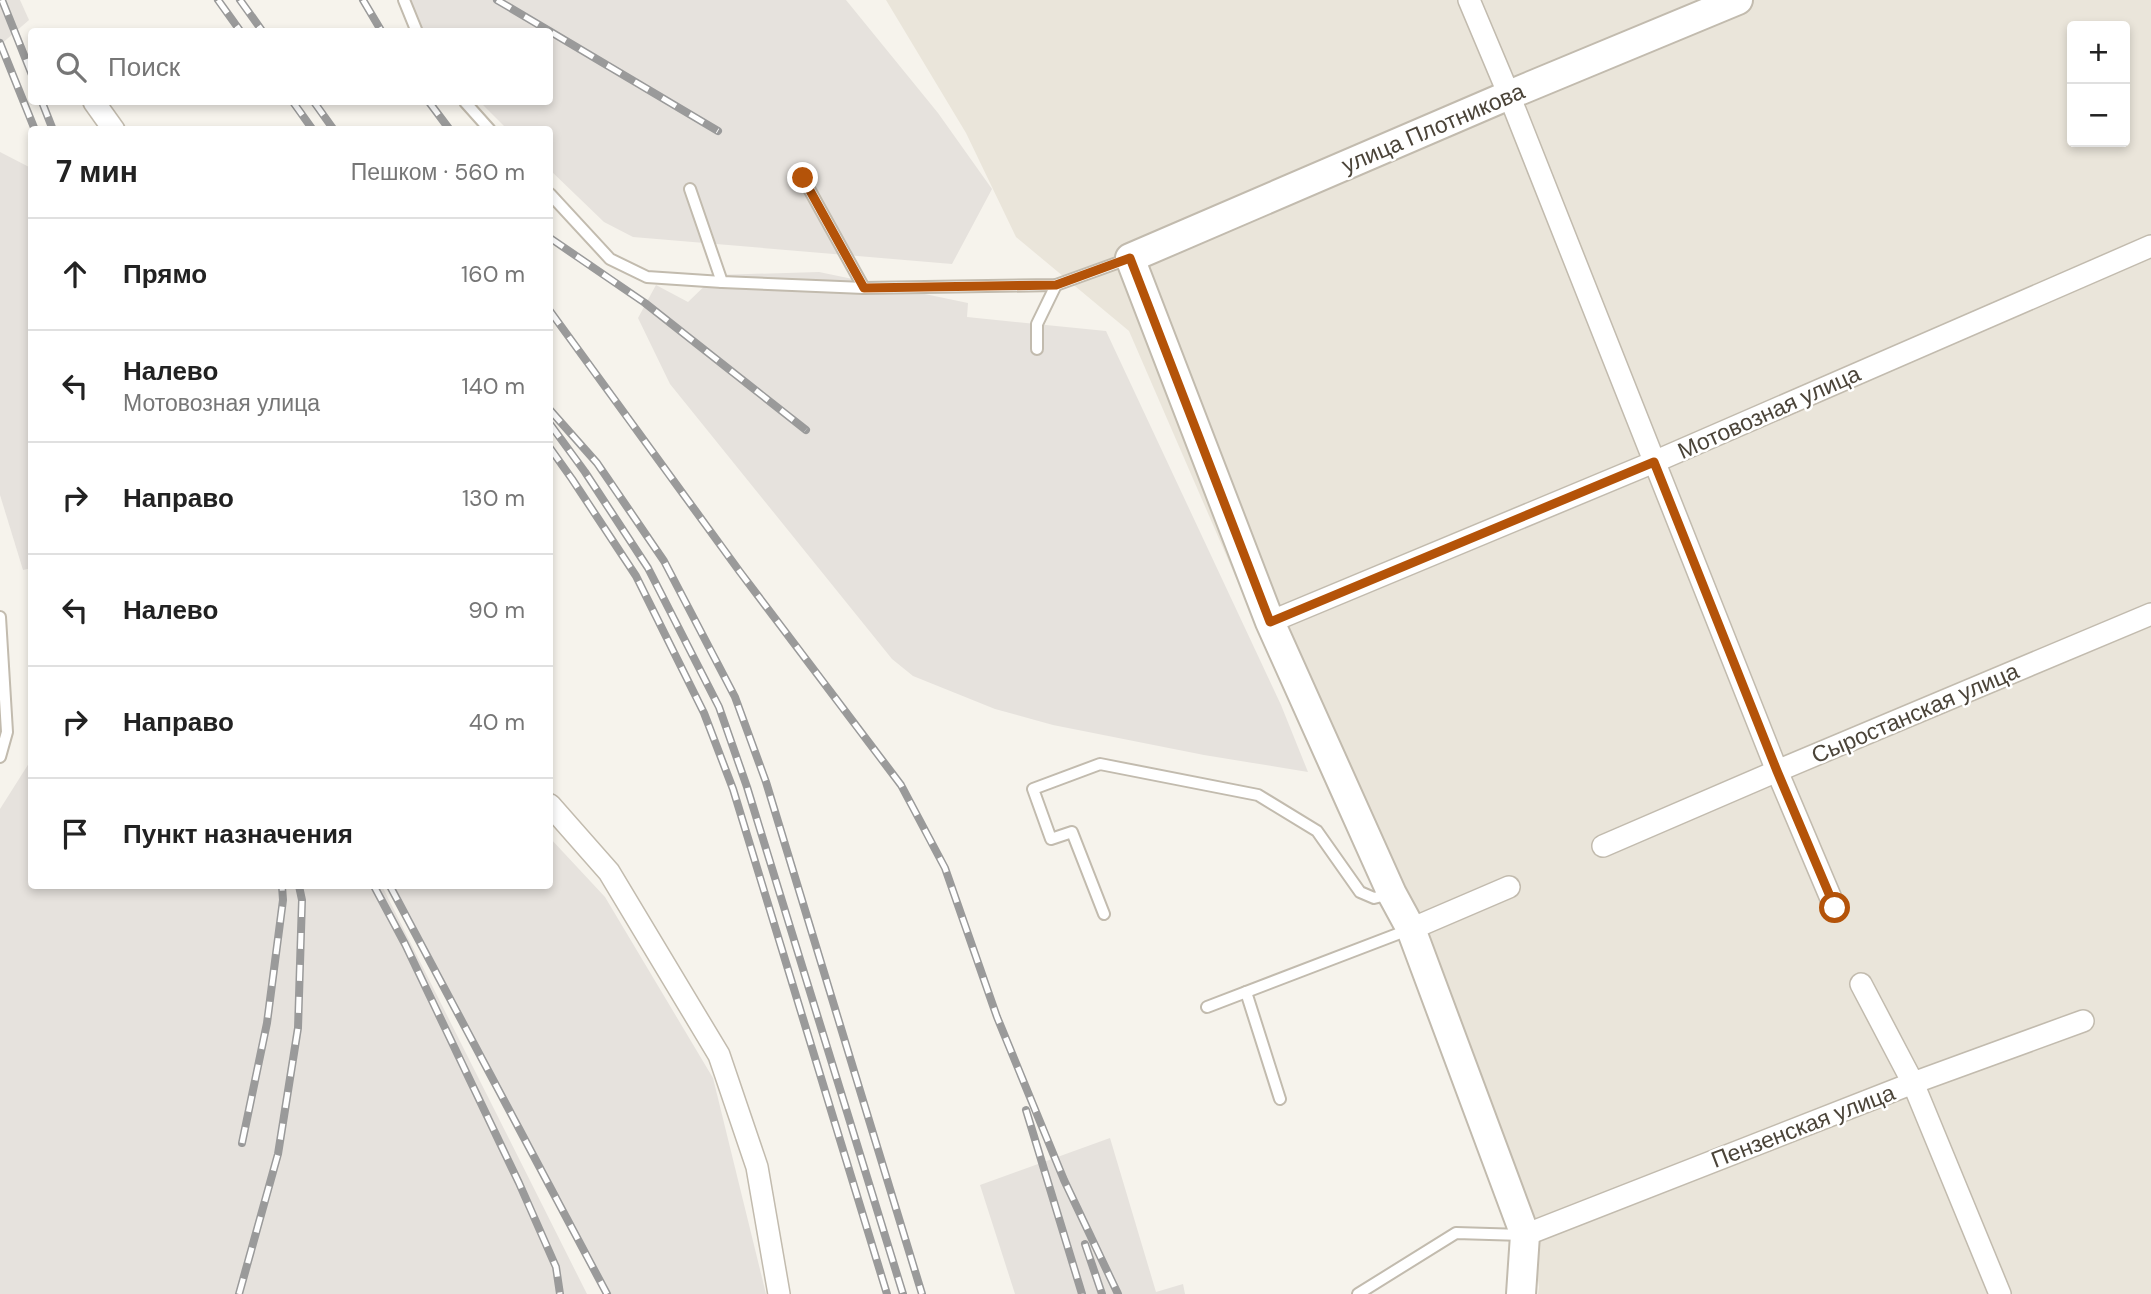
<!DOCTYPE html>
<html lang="ru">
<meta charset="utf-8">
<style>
body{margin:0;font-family:"DM Sans",sans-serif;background:#f6f6f6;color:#222}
.controls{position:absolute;right:21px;top:21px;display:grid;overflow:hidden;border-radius:7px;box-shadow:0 4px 10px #0003}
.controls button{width:63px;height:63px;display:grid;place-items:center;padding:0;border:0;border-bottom:2px solid #e0e0e0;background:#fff;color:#222;font:35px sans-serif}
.stop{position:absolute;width:21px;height:21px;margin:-16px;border:5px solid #b45309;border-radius:50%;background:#fff}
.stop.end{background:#b45309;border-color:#fff;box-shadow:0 2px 7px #0008}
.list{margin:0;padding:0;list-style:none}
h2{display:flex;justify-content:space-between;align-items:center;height:91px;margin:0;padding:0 28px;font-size:30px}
h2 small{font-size:23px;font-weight:400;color:#767676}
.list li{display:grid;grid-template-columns:46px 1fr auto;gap:21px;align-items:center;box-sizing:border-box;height:112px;padding:0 28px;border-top:2px solid #e0e0e0}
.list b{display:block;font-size:26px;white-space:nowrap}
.list p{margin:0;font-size:23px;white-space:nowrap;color:#767676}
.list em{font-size:23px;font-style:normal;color:#767676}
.icon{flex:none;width:38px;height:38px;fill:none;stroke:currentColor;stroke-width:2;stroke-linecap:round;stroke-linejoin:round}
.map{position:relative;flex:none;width:2151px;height:1294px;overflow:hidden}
.search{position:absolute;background:#fff;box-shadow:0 4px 10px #0003;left:28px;top:28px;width:525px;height:77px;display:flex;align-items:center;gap:18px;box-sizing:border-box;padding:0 24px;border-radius:7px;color:#767676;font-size:26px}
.panel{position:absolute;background:#fff;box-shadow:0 4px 10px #0003;left:28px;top:126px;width:525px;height:763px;border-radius:7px}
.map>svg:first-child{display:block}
.residential{fill:#eae5da;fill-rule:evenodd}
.industrial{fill:#e6e2dd}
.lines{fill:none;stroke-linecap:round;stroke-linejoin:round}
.service-casing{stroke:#c2bbae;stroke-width:14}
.minor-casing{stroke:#c2bbae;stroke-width:24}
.tertiary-casing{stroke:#c2bbae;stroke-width:32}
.service{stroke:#fff;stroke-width:10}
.minor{stroke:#fff;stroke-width:21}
.tertiary{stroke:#fff;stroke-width:28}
.rail-casing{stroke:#9a9a9a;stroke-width:8}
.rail{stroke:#fff;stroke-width:5;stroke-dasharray:16;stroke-linecap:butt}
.route{stroke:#b45309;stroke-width:9}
.labels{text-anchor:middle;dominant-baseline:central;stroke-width:5;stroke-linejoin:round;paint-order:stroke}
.street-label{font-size:23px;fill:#4b4439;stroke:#fff}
</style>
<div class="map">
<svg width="2151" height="1294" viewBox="0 0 2151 1294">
<rect width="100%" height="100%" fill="#f6f3ec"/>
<path class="residential" d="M886,0H2151V1294H1538L1539,1287L1529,1223L1465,1057L1337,811L1129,331L1016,237L966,133ZM2072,26H2125V142H2072Z"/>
<g class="industrial">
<polygon points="0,0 20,0 29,20 0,45"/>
<polygon points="403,0 846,0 938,113 992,189 952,264 633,237 604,222 550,170 550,130 507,129 480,102 550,102 550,32 421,31"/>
<polygon points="0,152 31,168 32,568 23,570 0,495"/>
<polygon points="819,272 968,303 967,317 1106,331 1281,705 1308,772 1204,755 1053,725 995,709 913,676 892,659 670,384 638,318 656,285 688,302 716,275"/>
<polygon points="31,760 32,886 382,886 587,1294 0,1294 0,809"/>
<polygon points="550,838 605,897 713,1078 766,1294 606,1294 394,886 550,886"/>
<polygon points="1110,1138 1156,1292 1183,1284 1185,1294 1015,1294 980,1185"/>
</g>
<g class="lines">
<g class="service-casing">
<g id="service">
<polyline points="404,0 417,32"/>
<polyline points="465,102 490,130"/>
<polyline points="803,178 864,288"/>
<polyline points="690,189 722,282 864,288 1056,285 1128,259"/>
<polyline points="550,194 610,259 647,277 722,282"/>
<polyline points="1037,349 1037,324 1056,285"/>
<polyline points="0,617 7,732 0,757"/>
<polyline points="1104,914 1072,832 1051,839 1033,789 1100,764 1258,795 1317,831 1360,892 1374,898 1390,894"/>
<polyline points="1246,992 1280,1099"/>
<polyline points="1207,1007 1408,930"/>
<polyline points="1358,1294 1456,1233 1523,1235"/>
</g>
</g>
<g class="minor-casing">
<g id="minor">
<polyline points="1469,0 1509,95 1777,771 1835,908"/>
<polyline points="94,102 114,130"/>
<polyline points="1270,622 1654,462 2151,246"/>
<polyline points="550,805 609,872 719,1055 757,1167 779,1294"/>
<polyline points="1603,846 1777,771 2151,614"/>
<polyline points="1411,929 1509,887"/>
<polyline points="1861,984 1913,1083 2000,1294"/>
<polyline points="1525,1235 1913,1083 2083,1021"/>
</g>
</g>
<g class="tertiary-casing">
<polyline id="tertiary" points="1521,1294 1525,1235 1411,929 1392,894 1270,622 1130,258 1509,95 1738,0"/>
</g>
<use href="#service" class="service"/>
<use href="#minor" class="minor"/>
<use href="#tertiary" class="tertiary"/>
<g class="rail-casing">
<g id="rail">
<polyline points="2,0 32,75"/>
<polyline points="218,0 241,32"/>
<polyline points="240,0 263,32"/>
<polyline points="363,0 382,32"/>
<polyline points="497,0 718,131"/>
<polyline points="0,43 35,130"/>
<polyline points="42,102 53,130"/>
<polyline points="293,102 313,130"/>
<polyline points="314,102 334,130"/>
<polyline points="429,102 450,130"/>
<polyline points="550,238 645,303 806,430"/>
<polyline points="550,311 740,572 901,785 945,868 997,1017 1064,1180 1118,1294"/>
<polyline points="550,410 597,463 664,561 735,697 766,782 922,1294"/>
<polyline points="550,424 585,472 648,568 719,707 747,787 903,1294"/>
<polyline points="550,448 572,479 636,576 704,713 733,789 887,1294"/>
<polyline points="374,886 405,944 519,1183 556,1267 560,1294"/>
<polyline points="390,886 607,1294"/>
<polyline points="1026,1110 1082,1294"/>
<polyline points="242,1143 267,1023 283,900 282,886"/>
<polyline points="1085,1244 1102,1294"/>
<polyline points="239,1294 278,1154 298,1028 302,900 299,886"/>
</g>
</g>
<use href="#rail" class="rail"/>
</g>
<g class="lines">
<polyline class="route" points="803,178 864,288 1056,285 1130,258 1270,622 1654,462 1777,771 1835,908"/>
</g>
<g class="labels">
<g class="street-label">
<text transform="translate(1433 128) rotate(-23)">улица Плотникова</text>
<text transform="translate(1769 412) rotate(-24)">Мотовозная улица</text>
<text transform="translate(1915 713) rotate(-23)">Сыростанская улица</text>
<text transform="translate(1803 1126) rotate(-21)">Пензенская улица</text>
</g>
</g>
</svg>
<div class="controls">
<button>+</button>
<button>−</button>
</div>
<div class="stop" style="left:1835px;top:908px"></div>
<div class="stop end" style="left:803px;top:178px"></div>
<div class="search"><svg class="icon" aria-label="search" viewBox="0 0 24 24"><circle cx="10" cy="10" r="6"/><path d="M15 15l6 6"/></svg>Поиск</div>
<section class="panel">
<h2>7 мин<small>Пешком · 560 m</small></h2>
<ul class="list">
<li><svg class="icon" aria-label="ahead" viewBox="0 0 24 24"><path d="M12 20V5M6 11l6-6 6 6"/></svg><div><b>Прямо</b></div><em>160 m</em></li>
<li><svg class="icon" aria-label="left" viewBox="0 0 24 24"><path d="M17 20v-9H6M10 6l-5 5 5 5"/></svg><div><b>Налево</b><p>Мотовозная улица</p></div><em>140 m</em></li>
<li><svg class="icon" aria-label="right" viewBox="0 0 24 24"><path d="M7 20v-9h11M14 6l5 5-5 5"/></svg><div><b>Направо</b></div><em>130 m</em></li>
<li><svg class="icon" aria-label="left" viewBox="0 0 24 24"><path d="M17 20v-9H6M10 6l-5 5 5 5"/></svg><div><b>Налево</b></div><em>90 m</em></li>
<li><svg class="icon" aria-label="right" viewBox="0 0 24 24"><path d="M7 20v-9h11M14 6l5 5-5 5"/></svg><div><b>Направо</b></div><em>40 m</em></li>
<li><svg class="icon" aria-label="arrive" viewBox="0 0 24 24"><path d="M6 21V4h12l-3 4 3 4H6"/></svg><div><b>Пункт назначения</b></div></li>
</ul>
</section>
</div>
